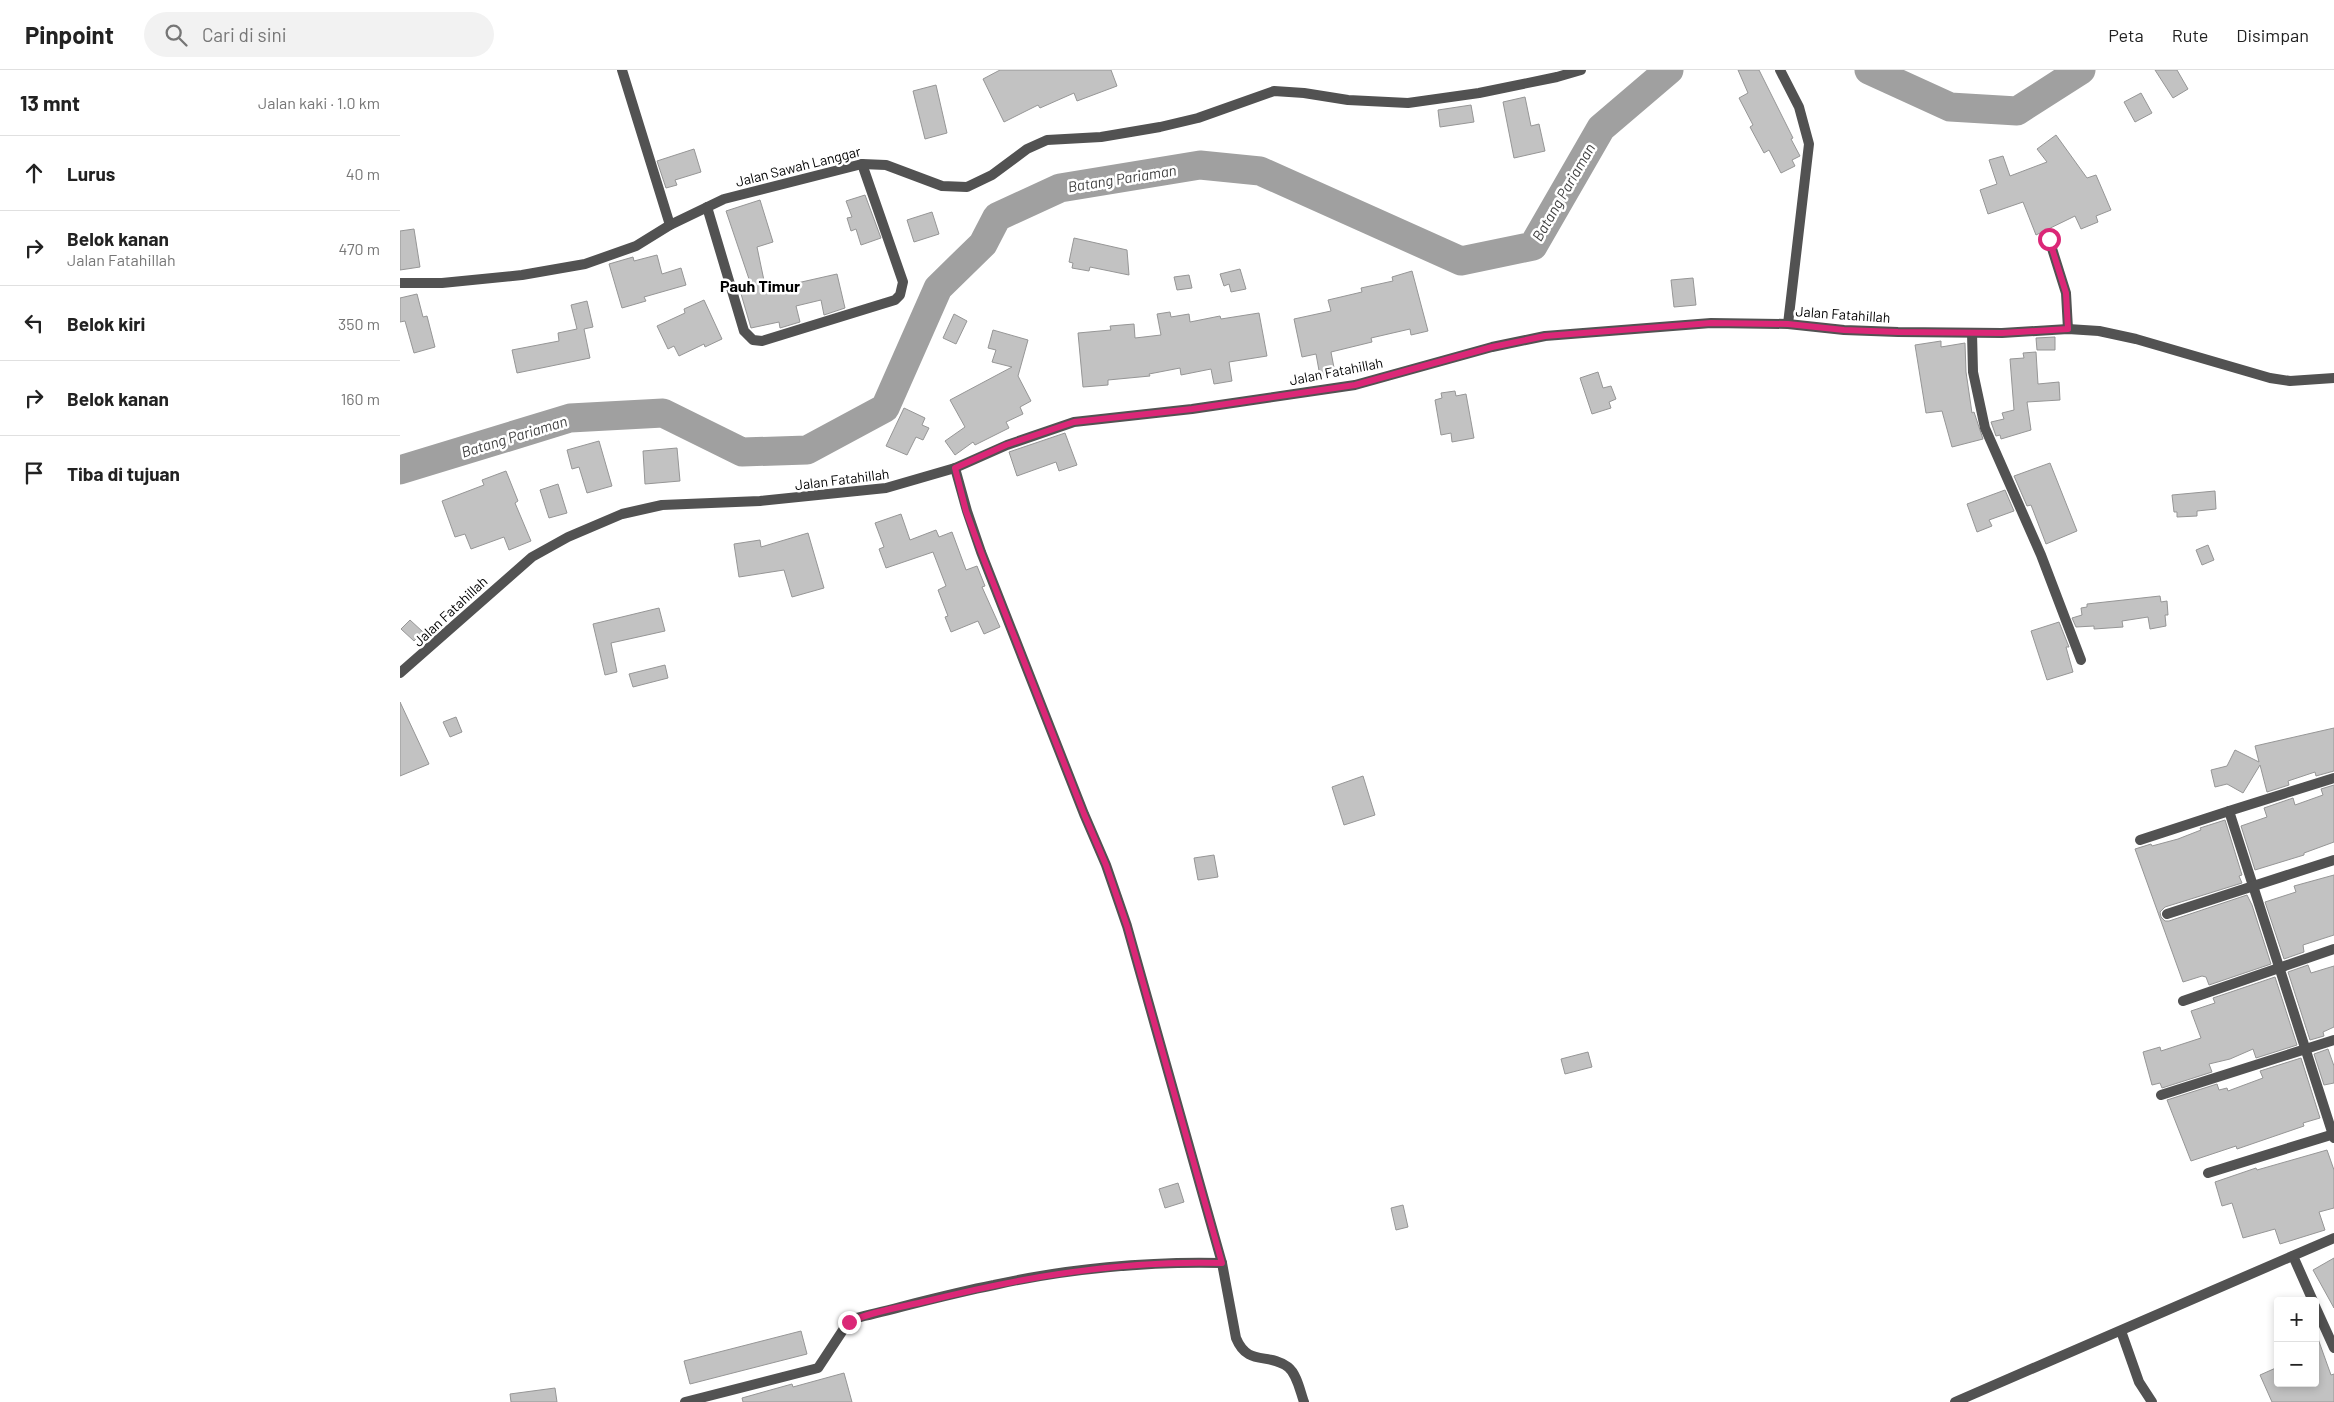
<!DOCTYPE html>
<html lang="id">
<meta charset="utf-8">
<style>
body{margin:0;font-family:Barlow,sans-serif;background:#f2f2f2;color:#222}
.controls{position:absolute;right:15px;bottom:15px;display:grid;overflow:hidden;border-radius:5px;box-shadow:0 2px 8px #0003}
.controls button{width:45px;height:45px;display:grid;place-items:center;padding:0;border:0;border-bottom:1px solid #e0e0e0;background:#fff;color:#222;font:25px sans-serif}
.stop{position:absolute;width:15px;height:15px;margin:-11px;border:4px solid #db2777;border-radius:50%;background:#fff}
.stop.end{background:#db2777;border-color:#fff;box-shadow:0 1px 5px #0008}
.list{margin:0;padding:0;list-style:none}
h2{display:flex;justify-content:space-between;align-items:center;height:65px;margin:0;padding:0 20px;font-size:21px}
h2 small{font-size:16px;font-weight:400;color:#767676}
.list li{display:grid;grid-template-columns:32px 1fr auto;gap:15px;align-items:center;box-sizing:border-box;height:75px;padding:0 20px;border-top:1px solid #e0e0e0}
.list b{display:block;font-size:19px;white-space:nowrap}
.list p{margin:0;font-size:16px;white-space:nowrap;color:#767676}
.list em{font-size:16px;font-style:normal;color:#767676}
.icon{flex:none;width:28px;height:28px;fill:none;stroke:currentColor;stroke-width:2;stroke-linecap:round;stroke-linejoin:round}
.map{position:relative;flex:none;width:1934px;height:1332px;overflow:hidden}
header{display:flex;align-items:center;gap:30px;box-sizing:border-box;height:70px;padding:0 25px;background:#fff;border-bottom:1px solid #e0e0e0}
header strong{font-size:24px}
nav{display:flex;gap:28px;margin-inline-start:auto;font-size:18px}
.search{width:350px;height:45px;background:#f2f2f2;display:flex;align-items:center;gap:12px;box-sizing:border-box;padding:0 18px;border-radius:28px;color:#767676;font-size:19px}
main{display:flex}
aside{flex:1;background:#fff}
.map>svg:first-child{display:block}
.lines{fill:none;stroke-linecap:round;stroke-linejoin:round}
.river{stroke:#a0a0a0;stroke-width:29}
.building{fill:#c2c2c2;stroke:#969696}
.street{stroke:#525252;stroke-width:10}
.route{stroke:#db2777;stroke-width:6}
.labels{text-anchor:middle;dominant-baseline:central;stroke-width:5;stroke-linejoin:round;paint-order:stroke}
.street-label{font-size:14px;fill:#000;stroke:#fff}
.water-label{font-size:15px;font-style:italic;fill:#414141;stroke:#fff}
.quarter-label{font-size:16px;font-weight:bold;fill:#000;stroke:#fff}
</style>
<header>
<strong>Pinpoint</strong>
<div class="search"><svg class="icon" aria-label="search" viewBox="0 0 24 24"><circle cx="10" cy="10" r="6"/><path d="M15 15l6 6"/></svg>Cari di sini</div>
<nav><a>Peta</a><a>Rute</a><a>Disimpan</a></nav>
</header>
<main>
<aside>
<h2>13 mnt<small>Jalan kaki · 1.0 km</small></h2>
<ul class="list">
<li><svg class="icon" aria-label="ahead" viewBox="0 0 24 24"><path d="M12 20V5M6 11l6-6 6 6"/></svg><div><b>Lurus</b></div><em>40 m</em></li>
<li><svg class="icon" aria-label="right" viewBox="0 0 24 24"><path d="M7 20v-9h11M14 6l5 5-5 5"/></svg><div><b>Belok kanan</b><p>Jalan Fatahillah</p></div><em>470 m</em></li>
<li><svg class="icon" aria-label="left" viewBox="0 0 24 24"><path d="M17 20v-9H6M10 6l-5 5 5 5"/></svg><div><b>Belok kiri</b></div><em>350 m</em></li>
<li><svg class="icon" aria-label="right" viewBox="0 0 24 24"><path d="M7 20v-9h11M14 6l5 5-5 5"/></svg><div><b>Belok kanan</b></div><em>160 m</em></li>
<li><svg class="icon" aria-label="arrive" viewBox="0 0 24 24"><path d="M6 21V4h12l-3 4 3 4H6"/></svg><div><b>Tiba di tujuan</b></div></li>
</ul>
</aside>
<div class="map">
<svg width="1934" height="1332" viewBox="0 0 1934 1332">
<rect width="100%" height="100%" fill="#fff"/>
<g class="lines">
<g class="river">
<polyline points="1469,0 1550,37 1617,41 1681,0"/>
<polyline points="0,400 170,348 263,343 342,382 407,380 485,338 538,218 583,174 597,147 660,118 800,95 860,101 1061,191 1133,176 1201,58 1269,0"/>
</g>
</g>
<g class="building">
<polygon points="600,0 711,0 717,16 677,31 674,23 640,38 638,35 604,52 583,9"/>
<polygon points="1338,0 1359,0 1393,68 1391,69 1400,86 1392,90 1395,96 1381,103 1369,80 1364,83 1350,57 1353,55 1339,28 1348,23"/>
<polygon points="1755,0 1777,0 1788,19 1773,28"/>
<polygon points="536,15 547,63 525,69 513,21"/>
<polygon points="1741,23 1752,43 1735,52 1724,32"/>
<polygon points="1125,27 1131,56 1139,54 1145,81 1114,88 1103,32"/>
<polygon points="1071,35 1074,52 1040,57 1038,40"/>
<polygon points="1656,65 1687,108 1696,105 1711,140 1696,146 1698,152 1681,159 1675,146 1636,165 1623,132 1588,144 1580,120 1597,114 1589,90 1603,86 1610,106 1647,92 1637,79"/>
<polygon points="294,79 301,102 275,110 277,115 266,118 257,91"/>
<polygon points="465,125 481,168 461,175 456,159 451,161 447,148 452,147 446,131"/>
<polygon points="360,130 373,172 357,177 366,220 437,204 445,238 424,245 421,230 396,236 400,252 380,258 379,252 351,258 339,217 350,214 349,209 326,141"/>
<polygon points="532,142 539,164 514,172 507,150"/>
<polygon points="14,159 20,197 0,200 0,161"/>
<polygon points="674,168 727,180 729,205 690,197 689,201 672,198 673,193 669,192"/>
<polygon points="257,185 262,204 281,198 286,215 244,227 246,231 222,238 209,194 233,187 234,191"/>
<polygon points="840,199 846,219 831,222 829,214 824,216 820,204"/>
<polygon points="1012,201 1028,261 1011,265 1010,259 971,268 972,272 931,282 935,303 920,306 916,284 902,287 894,249 931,241 928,230 962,222 961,218 993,211 992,207"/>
<polygon points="789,205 792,218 777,220 774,207"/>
<polygon points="1293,208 1296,235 1274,237 1271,210"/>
<polygon points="17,224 23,247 27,246 35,277 14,283 5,251 0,252 0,228"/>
<polygon points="304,230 322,269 305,277 304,274 279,286 274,276 268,279 257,256 285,243 284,239"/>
<polygon points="187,231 193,257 184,259 190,288 117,303 112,280 159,271 158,263 177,259 171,235"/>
<polygon points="770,242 771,247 789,244 790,252 820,246 821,249 859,243 867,286 829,292 832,311 814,314 811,299 781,305 780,298 749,304 750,306 708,310 708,315 683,317 678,263 711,260 710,256 734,254 735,268 761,265 757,244"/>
<polygon points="554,244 567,251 556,274 543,268"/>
<polygon points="593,260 628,270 618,306 631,331 620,337 623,344 606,352 609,358 575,375 573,372 555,385 545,371 565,357 550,330 612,297 592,292 596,280 588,278"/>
<polygon points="1655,267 1655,280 1637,280 1636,268"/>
<polygon points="1541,271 1541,277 1565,273 1566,302 1572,343 1574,342 1583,369 1552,377 1542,341 1526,343 1515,275"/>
<polygon points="1636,282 1638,314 1659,312 1660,330 1627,332 1631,360 1601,369 1600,365 1596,366 1591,352 1604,349 1602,343 1614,340 1610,289 1624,288 1623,283"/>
<polygon points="1198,302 1203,318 1211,316 1216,329 1209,332 1211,338 1192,344 1180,308"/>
<polygon points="1055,321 1056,326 1066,324 1074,368 1052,372 1051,363 1041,365 1035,330 1042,328 1041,323"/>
<polygon points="504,338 525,348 522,355 529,358 523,370 516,367 507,385 486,376"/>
<polygon points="665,363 677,395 659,401 656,392 617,406 609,382"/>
<polygon points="199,371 212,416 187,423 179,397 172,399 167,380"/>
<polygon points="277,378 280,411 245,414 243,381"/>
<polygon points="1650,393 1677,461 1646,474 1631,435 1627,436 1614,406"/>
<polygon points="106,401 118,431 115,433 131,471 109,480 104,467 71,479 65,464 55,467 42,431 84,415 82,410"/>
<polygon points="158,414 167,443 149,448 140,420"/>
<polygon points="1605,420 1614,441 1589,450 1592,456 1577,462 1567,434"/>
<polygon points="1815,421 1816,439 1797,441 1797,446 1777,447 1777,442 1774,442 1772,425"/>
<polygon points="501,444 510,470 536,460 539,467 552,462 566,500 577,496 585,516 582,517 600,557 584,564 578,551 551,562 545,547 548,546 538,520 546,516 533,482 486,498 479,479 484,477 475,453"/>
<polygon points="408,463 424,518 392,527 384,500 339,507 334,474 360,470 361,477"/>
<polygon points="1808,475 1814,490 1802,495 1796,480"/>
<polygon points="1760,526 1761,532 1767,531 1768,545 1765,545 1766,556 1750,559 1748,547 1722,551 1723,557 1694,559 1694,556 1676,557 1672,548 1682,545 1681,538 1687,537 1687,534"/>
<polygon points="259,538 265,561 211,573 217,602 205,605 193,554"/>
<polygon points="10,550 23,562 14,571 1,559"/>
<polygon points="1659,552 1669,577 1666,577 1673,602 1647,610 1631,561"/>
<polygon points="265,595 268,608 233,617 229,604"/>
<polygon points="0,632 29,694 0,706"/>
<polygon points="56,647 62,662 50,667 43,652"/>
<polygon points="1934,658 1934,701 1916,706 1915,702 1888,711 1889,715 1867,722 1860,695 1843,723 1827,714 1815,717 1811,700 1827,696 1835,680 1859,692 1855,676"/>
<polygon points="963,706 975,745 944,755 932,717"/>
<polygon points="1934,715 1934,772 1904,783 1904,785 1855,800 1841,756 1867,747 1864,738 1893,728 1895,735 1923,725 1921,719"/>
<polygon points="1825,750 1842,805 1839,806 1842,813 1765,837 1760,842 1761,847 1765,851 1769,851 1847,825 1852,835 1871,894 1809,915 1806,907 1802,906 1783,912 1735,779 1751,774 1752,776 1778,769 1801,760 1800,758"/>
<polygon points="814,785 818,807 798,810 794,788"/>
<polygon points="1934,805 1934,865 1903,875 1904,882 1884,889 1865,832 1896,822 1894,816"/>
<polygon points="1908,895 1911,903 1934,896 1934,957 1923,962 1924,966 1910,970 1888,902"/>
<polygon points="1875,907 1897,975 1856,988 1853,979 1830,989 1809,994 1812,1002 1762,1018 1760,1013 1752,1015 1743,982 1760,977 1761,981 1801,968 1791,941 1815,933 1813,928"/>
<polygon points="1928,979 1934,996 1934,1013 1924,1015 1914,984"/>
<polygon points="1188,982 1192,997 1165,1004 1161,989"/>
<polygon points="1901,988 1920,1048 1903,1053 1904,1056 1837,1079 1836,1076 1791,1091 1767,1030 1817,1014 1819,1020 1827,1018 1828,1021 1863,1008 1860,1001"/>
<polygon points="1927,1080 1934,1100 1934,1138 1919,1142 1925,1160 1880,1174 1875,1159 1843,1168 1832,1133 1822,1136 1815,1112 1856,1098 1857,1100"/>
<polygon points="778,1113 784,1132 765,1138 759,1119"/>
<polygon points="1003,1135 1008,1157 996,1160 991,1138"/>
<polygon points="1934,1188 1934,1238 1913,1200"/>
<polygon points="401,1261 407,1284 290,1314 284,1291"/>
<polygon points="1917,1266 1931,1305 1934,1304 1934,1332 1872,1332 1860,1305 1878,1297 1878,1313 1915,1313"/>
<polygon points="444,1303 452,1332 343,1332 342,1328 392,1314 393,1317"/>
<polygon points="155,1318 157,1332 111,1332 110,1324"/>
</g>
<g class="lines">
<g class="street">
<polyline points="222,0 270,155"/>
<polyline points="1380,0 1399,37 1409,74 1388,254"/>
<polyline points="307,137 344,261 353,270 362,271 495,230 500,225 503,212 462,94"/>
<polyline points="1649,169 1666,223 1668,259"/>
<polyline points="0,213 42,213 122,205 185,194 236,176 270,155 324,129 462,94 486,95 542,116 567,117 592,105 627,79 647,70 701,67 760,57 798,48 874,21 904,23 948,30 1008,33 1079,23 1157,7 1181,0"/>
<polyline points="1572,263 1573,302 1585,358 1641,485 1681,590"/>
<path d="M555,398L567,441L581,482L684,744L706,795L727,856L822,1193L836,1268C848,1297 868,1282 888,1297C897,1304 900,1321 904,1332"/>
<polyline points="0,603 132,487 168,467 222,444 262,435 360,431 486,418 555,398 607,375 674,352 792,339 955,315 1092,277 1145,266 1311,253 1388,254 1444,260 1498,262 1602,263 1668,259 1699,261 1736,269 1870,308 1890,311 1934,308"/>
<polyline points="1934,708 1829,741 1934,1068"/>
<polyline points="1740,770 1829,741"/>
<polyline points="1767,844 1934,790"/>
<polyline points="1783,931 1934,879"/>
<polyline points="1761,1025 1934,970"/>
<polyline points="1808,1103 1934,1064"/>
<polyline points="1893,1186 1913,1231"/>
<polyline points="1915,1236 1934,1278"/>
<polyline points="1721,1261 1739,1312 1752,1332"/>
<path d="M285,1332L418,1298L445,1257L449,1252L456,1248C502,1237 548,1224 594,1215C665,1199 749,1191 822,1193"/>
<polyline points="1555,1332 1934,1168"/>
</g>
</g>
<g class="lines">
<path class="route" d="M449,1252C473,1241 502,1237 527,1231C623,1207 722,1190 822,1193L727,856L706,795L684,744L581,482L566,441L555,398L606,375L674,352L792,339L955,315L1092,277L1145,266L1311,253L1388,254L1444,260L1498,262L1602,263L1668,259L1666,223L1649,169"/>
</g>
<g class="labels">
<g class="street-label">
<text transform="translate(398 96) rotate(-14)">Jalan Sawah Langgar</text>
<text transform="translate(1443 244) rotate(4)">Jalan Fatahillah</text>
<text transform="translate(936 301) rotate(-11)">Jalan Fatahillah</text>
<text transform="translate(442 409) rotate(-7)">Jalan Fatahillah</text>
<text transform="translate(50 541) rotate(-43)">Jalan Fatahillah</text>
</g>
<g class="water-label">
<text transform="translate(722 108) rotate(-9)">Batang Pariaman</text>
<text transform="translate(1163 122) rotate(-60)">Batang Pariaman</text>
<text transform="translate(114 366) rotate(-17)">Batang Pariaman</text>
</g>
<g class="quarter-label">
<text x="360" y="215">Pauh Timur</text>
</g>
</g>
</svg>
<div class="controls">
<button>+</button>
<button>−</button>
</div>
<div class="stop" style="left:1649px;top:169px"></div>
<div class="stop end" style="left:449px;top:1252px"></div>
</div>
</main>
